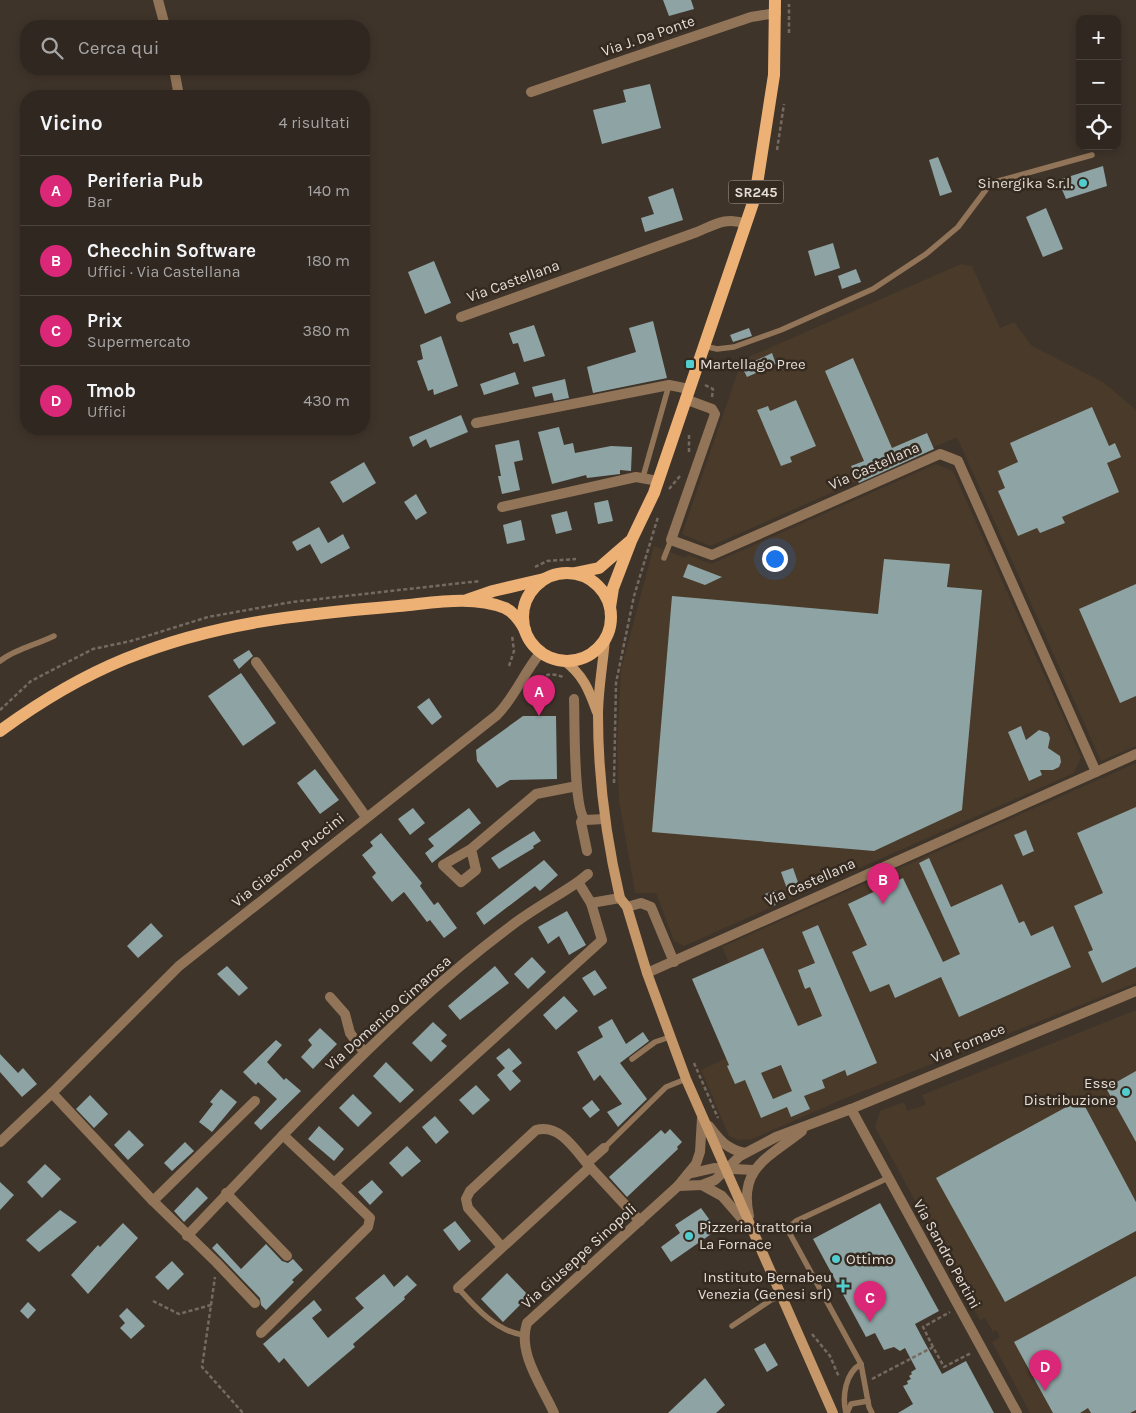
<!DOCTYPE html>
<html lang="it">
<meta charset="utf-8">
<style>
body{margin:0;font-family:Karla,sans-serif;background:#3b332d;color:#f1f3f6}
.controls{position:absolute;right:15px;top:15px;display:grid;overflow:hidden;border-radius:10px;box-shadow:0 2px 8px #0003}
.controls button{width:45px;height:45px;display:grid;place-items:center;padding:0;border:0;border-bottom:1px solid #4a443e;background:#2f2720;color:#f1f3f6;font:25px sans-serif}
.you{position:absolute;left:774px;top:558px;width:18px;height:18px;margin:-12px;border:4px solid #fff;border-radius:50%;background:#1a73e8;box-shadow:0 0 0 8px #1a73e833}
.badge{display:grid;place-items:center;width:32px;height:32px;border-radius:50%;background:#db2777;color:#fff;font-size:16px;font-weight:700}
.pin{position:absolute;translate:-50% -41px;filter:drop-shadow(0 1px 2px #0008)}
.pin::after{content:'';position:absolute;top:26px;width:18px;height:15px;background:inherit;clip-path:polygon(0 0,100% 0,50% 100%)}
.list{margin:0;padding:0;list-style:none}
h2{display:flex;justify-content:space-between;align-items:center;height:65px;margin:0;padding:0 20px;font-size:21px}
h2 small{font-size:16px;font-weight:400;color:#a7a5a5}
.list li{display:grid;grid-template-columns:32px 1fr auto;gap:15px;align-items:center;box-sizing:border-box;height:70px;padding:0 20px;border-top:1px solid #4a443e}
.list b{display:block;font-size:19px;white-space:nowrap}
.list p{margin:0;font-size:16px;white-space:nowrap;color:#a7a5a5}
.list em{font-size:16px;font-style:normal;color:#a7a5a5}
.icon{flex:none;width:28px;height:28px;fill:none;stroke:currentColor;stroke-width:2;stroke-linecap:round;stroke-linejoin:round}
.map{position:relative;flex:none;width:1136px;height:1413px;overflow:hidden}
.search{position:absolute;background:#2f2720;box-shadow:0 2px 8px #0003;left:20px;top:20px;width:350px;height:55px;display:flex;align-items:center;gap:12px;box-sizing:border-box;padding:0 18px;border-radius:20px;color:#a7a5a5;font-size:19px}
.panel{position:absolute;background:#2f2720;box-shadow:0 2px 8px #0003;left:20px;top:90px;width:350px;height:345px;border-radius:20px}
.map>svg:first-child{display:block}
.built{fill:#4a3a2a}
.building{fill:#8ea3a3;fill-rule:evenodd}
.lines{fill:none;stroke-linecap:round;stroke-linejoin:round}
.path{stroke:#746a61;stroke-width:2.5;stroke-dasharray:4 2.5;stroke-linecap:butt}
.lane{stroke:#927558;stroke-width:5.5}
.street{stroke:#927558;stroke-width:10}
.secondary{stroke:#c69769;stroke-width:10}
.primary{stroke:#edb175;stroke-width:12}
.poi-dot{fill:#52cdcf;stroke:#352a20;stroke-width:2}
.labels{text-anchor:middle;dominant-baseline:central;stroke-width:5;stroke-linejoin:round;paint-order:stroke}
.shield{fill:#352a20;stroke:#b0a7a0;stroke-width:1}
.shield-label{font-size:14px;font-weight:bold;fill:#e4ddd7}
.street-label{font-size:15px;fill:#e4ddd7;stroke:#352a20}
.poi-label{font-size:15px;fill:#e4ddd7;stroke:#352a20;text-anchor:end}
</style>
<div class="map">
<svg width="1136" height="1413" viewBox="0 0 1136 1413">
<rect width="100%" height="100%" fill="#3f342a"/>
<g class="built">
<polygon points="961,264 972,266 1000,328 1014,322 1032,346 1103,382 1136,410 1136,746 1101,761 957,437 711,546 682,534 742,360"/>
<polygon points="936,464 953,471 1081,757 1074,773 684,946 674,941 656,893 635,893 619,800 617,747 621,669 654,546 686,558 688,555 711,564"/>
<polygon points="1136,763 1136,983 841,1100 752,1139 739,1140 729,1136 701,1070 764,1041 722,947"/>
<polygon points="1136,1010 1136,1413 1030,1413 992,1342 1000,1337 996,1330 993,1332 985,1318 980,1320 875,1127 880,1111 904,1102 907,1111 923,1106 926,1104 922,1095"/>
</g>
<g class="building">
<polygon points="663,0 691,0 694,9 669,16"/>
<polygon points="650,84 661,128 602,144 593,110 626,102 623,90"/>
<polygon points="938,157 952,192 940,196 929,160"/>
<polygon points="1103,166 1107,186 1066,199 1058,180"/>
<polygon points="673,188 683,220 645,232 641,218 654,214 648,197"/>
<polygon points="1046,208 1063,249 1043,257 1026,217"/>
<polygon points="833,243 840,268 815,276 808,251"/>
<polygon points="434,261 451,303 425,314 408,272"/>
<polygon points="856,269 861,282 842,289 838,276"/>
<polygon points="653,321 667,378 593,393 587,367 636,352 629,328"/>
<polygon points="534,325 545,356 524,362 518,343 513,344 509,333"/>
<polygon points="749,328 752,336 733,342 730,335"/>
<polygon points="441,336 458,386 434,395 433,389 428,391 417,361 423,359 420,345"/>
<polygon points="772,353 776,364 747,377 742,367"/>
<polygon points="853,358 892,448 927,433 934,449 859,483 851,466 864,461 825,371"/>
<polygon points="515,372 519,384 484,395 480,384"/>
<polygon points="565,379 569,398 554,401 552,393 535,397 532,387"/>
<polygon points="796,400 816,446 790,457 792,462 781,466 757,410 768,406 770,411"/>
<polygon points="1092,407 1109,446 1115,443 1121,457 1107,463 1119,492 1062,517 1065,523 1040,533 1037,528 1018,536 998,491 1005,488 998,471 1018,462 1010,443"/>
<polygon points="461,415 468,432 430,448 426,439 413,447 409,437"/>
<polygon points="559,427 564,445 573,443 575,453 611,446 632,447 631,471 620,470 620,474 587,478 586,475 552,484 538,432"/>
<polygon points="519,440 523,460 514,462 520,490 502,494 498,476 501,476 495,445"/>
<polygon points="364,462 376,483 343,503 330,482"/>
<polygon points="416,494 427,513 416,520 404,502"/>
<polygon points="608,500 613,521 598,524 594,503"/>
<polygon points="567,511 572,530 556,534 551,515"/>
<polygon points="521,520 525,540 507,544 503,525"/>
<polygon points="319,527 328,543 343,534 350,548 321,564 310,544 297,551 292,542"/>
<polygon points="884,559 950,564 947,587 982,590 962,810 874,851 652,832 672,596 878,614"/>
<polygon points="688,564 722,577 705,585 683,577"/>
<polygon points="1136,584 1136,696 1120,703 1079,609"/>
<polygon points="249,650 253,656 239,669 233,660"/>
<polygon points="241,673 276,723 243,746 208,696"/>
<polygon points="429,698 442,717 432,725 417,707"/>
<polygon points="523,716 556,716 557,779 510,780 497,788 477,761 476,750"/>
<polygon points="1021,726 1026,740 1039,730 1048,733 1050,738 1048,748 1060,756 1061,762 1059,767 1053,770 1040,770 1042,775 1029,781 1008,732"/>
<polygon points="315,769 339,800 320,814 297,783"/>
<polygon points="1136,807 1136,967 1102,983 1088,952 1093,950 1074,906 1103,893 1077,833"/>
<polygon points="413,808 425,823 410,835 398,819"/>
<polygon points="469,808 481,823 432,863 425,853 434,846 428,839"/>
<polygon points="1026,830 1034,851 1023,856 1014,835"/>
<polygon points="534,831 541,841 533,846 534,848 499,869 491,858"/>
<polygon points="381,833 422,883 420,886 434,905 438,902 457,928 444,938 430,920 427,922 404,892 392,902 372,877 376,873 362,855 373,846 370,842"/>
<polygon points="929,858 951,907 1002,884 1019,923 1024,921 1031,936 1053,926 1071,967 959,1017 941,977 895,998 889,984 870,992 852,952 867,945 848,904 903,878 943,962 960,954 919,863"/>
<polygon points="544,860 558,875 540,891 535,886 484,925 476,913"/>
<polygon points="793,868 799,885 787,889 781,872"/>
<polygon points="775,890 780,903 771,907 765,894"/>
<polygon points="567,911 586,945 569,955 559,936 548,944 538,927"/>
<polygon points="151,923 163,936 138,958 127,946"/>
<path d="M818,925L877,1063L847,1076L845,1070L822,1080L825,1088L804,1096L810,1109L791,1117L787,1107L761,1118L745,1080L735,1084L727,1066L729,1065L692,979L763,948L798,1026L822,1016L810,987L805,989L798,970L815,963L802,932ZM781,1065L792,1091L773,1099L761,1073Z"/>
<polygon points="532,957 546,972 528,989 514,974"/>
<polygon points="227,966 248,988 239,996 217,974"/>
<polygon points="495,966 509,983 460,1020 448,1006"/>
<polygon points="595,970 607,988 594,996 582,978"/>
<polygon points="564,996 578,1011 556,1030 543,1015"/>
<polygon points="612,1019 626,1044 643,1032 649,1041 620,1063 647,1099 618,1127 607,1112 622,1104 600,1075 594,1081 577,1052 603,1037 598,1027"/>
<polygon points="433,1022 447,1035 441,1041 447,1046 431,1062 412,1043"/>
<polygon points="320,1028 337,1044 313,1069 301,1057 312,1045 308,1040"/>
<polygon points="276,1040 282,1045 267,1062 284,1080 286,1078 301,1091 261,1130 254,1123 277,1099 258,1082 256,1085 243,1072"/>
<polygon points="509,1048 522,1063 512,1071 521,1081 510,1091 497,1075 505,1068 496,1058"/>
<polygon points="0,1054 18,1073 23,1068 37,1084 22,1097 0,1072"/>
<polygon points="386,1062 414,1090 400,1103 373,1076"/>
<polygon points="1136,1071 1136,1142 1106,1088"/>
<polygon points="476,1085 490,1100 473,1115 459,1100"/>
<polygon points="221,1089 237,1102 212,1132 199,1122 213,1104 210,1102"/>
<polygon points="353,1094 372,1113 358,1127 339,1108"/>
<polygon points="90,1095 108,1114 94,1128 76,1109"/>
<polygon points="1081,1099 1136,1202 1136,1231 1005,1302 936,1178"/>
<polygon points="592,1100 600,1110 590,1118 582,1108"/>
<polygon points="435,1116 449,1132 436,1144 422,1127"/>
<polygon points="319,1126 344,1149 334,1161 308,1139"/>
<polygon points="670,1129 682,1142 677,1147 678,1149 627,1197 609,1177 661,1130 665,1134"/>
<polygon points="129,1130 144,1145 128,1160 114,1145"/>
<polygon points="185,1142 194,1151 172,1171 164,1163"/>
<polygon points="407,1146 421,1161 402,1177 389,1163"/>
<polygon points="45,1164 61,1179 42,1198 27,1182"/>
<polygon points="372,1180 383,1192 370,1205 358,1192"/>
<polygon points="0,1182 14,1195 0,1210"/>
<polygon points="197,1187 208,1198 184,1222 174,1211"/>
<polygon points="880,1203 939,1311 915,1324 924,1341 942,1374 966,1361 994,1413 898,1413 913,1404 903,1386 908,1384 907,1381 911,1379 909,1376 912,1374 911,1372 916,1369 905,1348 900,1351 894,1347 884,1350 875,1333 866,1337 813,1239"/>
<polygon points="701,1208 717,1230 671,1262 661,1247 680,1233 675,1225"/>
<polygon points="60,1210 77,1222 39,1252 26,1240"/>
<polygon points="455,1221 471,1241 459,1251 443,1230"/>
<polygon points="123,1223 138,1238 88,1294 71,1275 98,1245 100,1247"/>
<polygon points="217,1243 241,1269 266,1244 282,1261 288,1263 293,1259 303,1270 292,1280 294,1282 266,1310 261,1305 260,1298 212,1248"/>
<polygon points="172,1261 184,1274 168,1290 155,1277"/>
<polygon points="507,1273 529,1296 503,1322 481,1299"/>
<polygon points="384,1274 394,1287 407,1275 417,1285 404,1297 405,1299 353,1344 355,1347 308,1387 284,1358 279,1363 263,1344 314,1300 322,1310 312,1318 328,1338 364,1308 355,1298"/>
<polygon points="1136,1276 1136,1410 1130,1413 1091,1413 1088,1408 1080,1413 1053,1413 1014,1342"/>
<polygon points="28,1302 36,1310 28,1319 20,1311"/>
<polygon points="127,1308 145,1326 131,1339 120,1328 125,1323 119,1316"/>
<polygon points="765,1343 778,1365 767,1372 754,1349"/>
<polygon points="705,1378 725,1405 716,1413 668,1413"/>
</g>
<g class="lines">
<g class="path">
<polyline points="789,33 789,4"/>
<polyline points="777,150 784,104"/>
<polyline points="705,385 713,389 712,397"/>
<polyline points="689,452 689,433"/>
<polyline points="669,489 680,476"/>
<polyline points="535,567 547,561 576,559"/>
<polyline points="509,666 514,651 512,635"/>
<path d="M535,682C545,674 552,672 565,678"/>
<polyline points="0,710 31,681 93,649 131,641 208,617 292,602 480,581"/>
<polyline points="614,783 616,683 634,596 658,517"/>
<polyline points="694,1063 718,1118"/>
<polyline points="153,1301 179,1314 211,1305 202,1367 243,1413"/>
<polyline points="211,1305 215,1277"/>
<polyline points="812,1334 830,1356 839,1377"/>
<polyline points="933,1347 923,1327 950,1312"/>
<polyline points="872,1379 933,1347 944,1367 971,1353"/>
</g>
<g class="lane">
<polyline points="704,346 717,349 734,347 781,330 873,289 926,254 958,227 991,183 1092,155"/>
<polyline points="643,477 669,385"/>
<polyline points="664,558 671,540"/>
<path d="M0,661C15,649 36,645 54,636"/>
<polyline points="632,1059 655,1042 670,1037"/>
<polyline points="604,1148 666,1087 686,1079"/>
<path d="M458,1288C475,1307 496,1331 523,1335"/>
<polyline points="732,1326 771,1300 782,1296"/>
<path d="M846,1413C842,1397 845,1373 861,1364"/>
<polyline points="847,1413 851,1404 868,1401"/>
<polyline points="872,1413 869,1407 861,1364 790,1234 789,1227 796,1221 888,1178"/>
</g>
<g class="street">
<polyline points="158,0 165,26"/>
<polyline points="174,69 179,96"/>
<polyline points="531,92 751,17 776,13"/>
<path d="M461,317L697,232C714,225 727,216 746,224"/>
<polyline points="476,423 669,385 689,389"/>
<polyline points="502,507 636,477 658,481"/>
<polyline points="256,662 366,817"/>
<path d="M574,699C575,721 573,808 585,820L605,819"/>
<polyline points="1096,772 1136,754"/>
<polyline points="583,818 581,822 587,851"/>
<polyline points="471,849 476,870 461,882 443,865 471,849 536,794 577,786"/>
<path d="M578,882L591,903L602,940L334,1183L283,1135C355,1061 428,988 511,926C532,910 556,897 578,882Z"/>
<polyline points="578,882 588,874"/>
<polyline points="591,903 620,898"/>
<polyline points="627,907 641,903 651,907 674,962"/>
<polyline points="647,973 1096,772 958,461 940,454 712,555 671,540 715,414 712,409 685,399"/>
<polyline points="330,997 345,1014 350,1033 364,1052"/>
<polyline points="52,1093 153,1201 216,1262 255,1303"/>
<polyline points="851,1109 1017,1413"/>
<path d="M709,1126C720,1141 727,1149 745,1153"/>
<path d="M0,1142L52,1093L179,966L497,715C515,697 524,672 541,652"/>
<polyline points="587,1163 604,1148"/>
<polyline points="688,1174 714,1168 753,1170"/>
<polyline points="702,1185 722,1196 749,1227"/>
<polyline points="678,1186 702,1185 715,1180 740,1156 776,1137 851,1109 1136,991"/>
<polyline points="226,1193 287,1256"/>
<polyline points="153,1201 255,1101"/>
<path d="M749,1216C738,1168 769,1157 802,1131"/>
<polyline points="187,1236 283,1135"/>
<path d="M502,1247L468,1208L466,1199L470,1191L536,1130C560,1123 576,1151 590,1167"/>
<polyline points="458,1288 590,1167 640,1221"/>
<polyline points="261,1333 368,1227 370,1218 334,1183"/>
<path d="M554,1413C542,1386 517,1353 527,1323L678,1186L696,1164L700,1152L702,1118"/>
</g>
<g class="secondary">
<path d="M605,639C603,664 598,690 598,715C598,776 606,838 620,898L627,907L647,973L686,1079L833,1413"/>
<path d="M563,660C583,674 589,690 597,712"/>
</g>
<g class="primary">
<polyline points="575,573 599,568 629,542"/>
<circle cx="567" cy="617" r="44"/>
<polyline points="467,600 493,591 544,579"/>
<polyline points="610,607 613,588 631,541 654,493 755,197 774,75 775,0"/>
<path d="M0,731C38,703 81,677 125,659C216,622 303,614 399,606C433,603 472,595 505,608C514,612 520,621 525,630"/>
</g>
</g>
<g class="poi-dot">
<circle cx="1083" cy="183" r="5"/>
<rect x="685" y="359" width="10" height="10" rx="2.5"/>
<circle cx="1126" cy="1092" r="5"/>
<circle cx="689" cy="1236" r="5"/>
<circle cx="836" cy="1259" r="5"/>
<path d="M840.5 1278.5h5v5h5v5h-5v5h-5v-5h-5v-5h5z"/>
</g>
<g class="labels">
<rect class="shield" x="728.5" y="180.5" width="55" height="23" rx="4"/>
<g class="shield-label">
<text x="756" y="192">SR245</text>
</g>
<g class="street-label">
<text transform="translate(648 36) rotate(-19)">Via J. Da Ponte</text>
<text transform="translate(513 281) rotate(-20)">Via Castellana</text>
<text transform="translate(874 466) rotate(-24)">Via Castellana</text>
<text transform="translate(288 860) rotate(-39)">Via Giacomo Puccini</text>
<text transform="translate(810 882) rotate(-24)">Via Castellana</text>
<text transform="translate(388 1013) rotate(-42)">Via Domenico Cimarosa</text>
<text transform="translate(968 1043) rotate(-23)">Via Fornace</text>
<text transform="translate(947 1254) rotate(61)">Via Sandro Pertini</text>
<text transform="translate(579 1256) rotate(-42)">Via Giuseppe Sinopoli</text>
</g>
<g class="poi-label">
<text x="1073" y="183">Sinergika S.r.l.</text>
<text x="700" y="364" text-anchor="start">Martellago Pree</text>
<text x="1116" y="1083">Esse<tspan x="1116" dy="17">Distribuzione</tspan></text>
<text x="699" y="1227" text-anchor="start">Pizzeria trattoria<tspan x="699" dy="17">La Fornace</tspan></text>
<text x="846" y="1259" text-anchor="start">Ottimo</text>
<text x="832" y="1277">Instituto Bernabeu<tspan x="832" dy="17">Venezia (Genesi srl)</tspan></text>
</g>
</g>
</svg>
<div class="controls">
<button>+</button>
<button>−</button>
<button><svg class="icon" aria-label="locate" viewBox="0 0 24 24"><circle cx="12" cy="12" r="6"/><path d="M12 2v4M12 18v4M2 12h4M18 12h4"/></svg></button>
</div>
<div class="you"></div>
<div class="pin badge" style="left:539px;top:716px">A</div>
<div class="pin badge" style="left:883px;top:904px">B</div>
<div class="pin badge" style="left:870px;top:1322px">C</div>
<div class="pin badge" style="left:1045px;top:1391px">D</div>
<div class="search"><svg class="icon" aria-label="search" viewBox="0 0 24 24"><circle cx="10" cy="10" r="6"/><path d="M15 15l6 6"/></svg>Cerca qui</div>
<section class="panel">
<h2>Vicino<small>4 risultati</small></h2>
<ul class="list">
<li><span class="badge">A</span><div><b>Periferia Pub</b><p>Bar</p></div><em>140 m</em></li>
<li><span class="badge">B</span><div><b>Checchin Software</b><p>Uffici · Via Castellana</p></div><em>180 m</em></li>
<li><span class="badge">C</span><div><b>Prix</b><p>Supermercato</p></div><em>380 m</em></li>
<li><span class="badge">D</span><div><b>Tmob</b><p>Uffici</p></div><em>430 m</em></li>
</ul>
</section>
</div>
